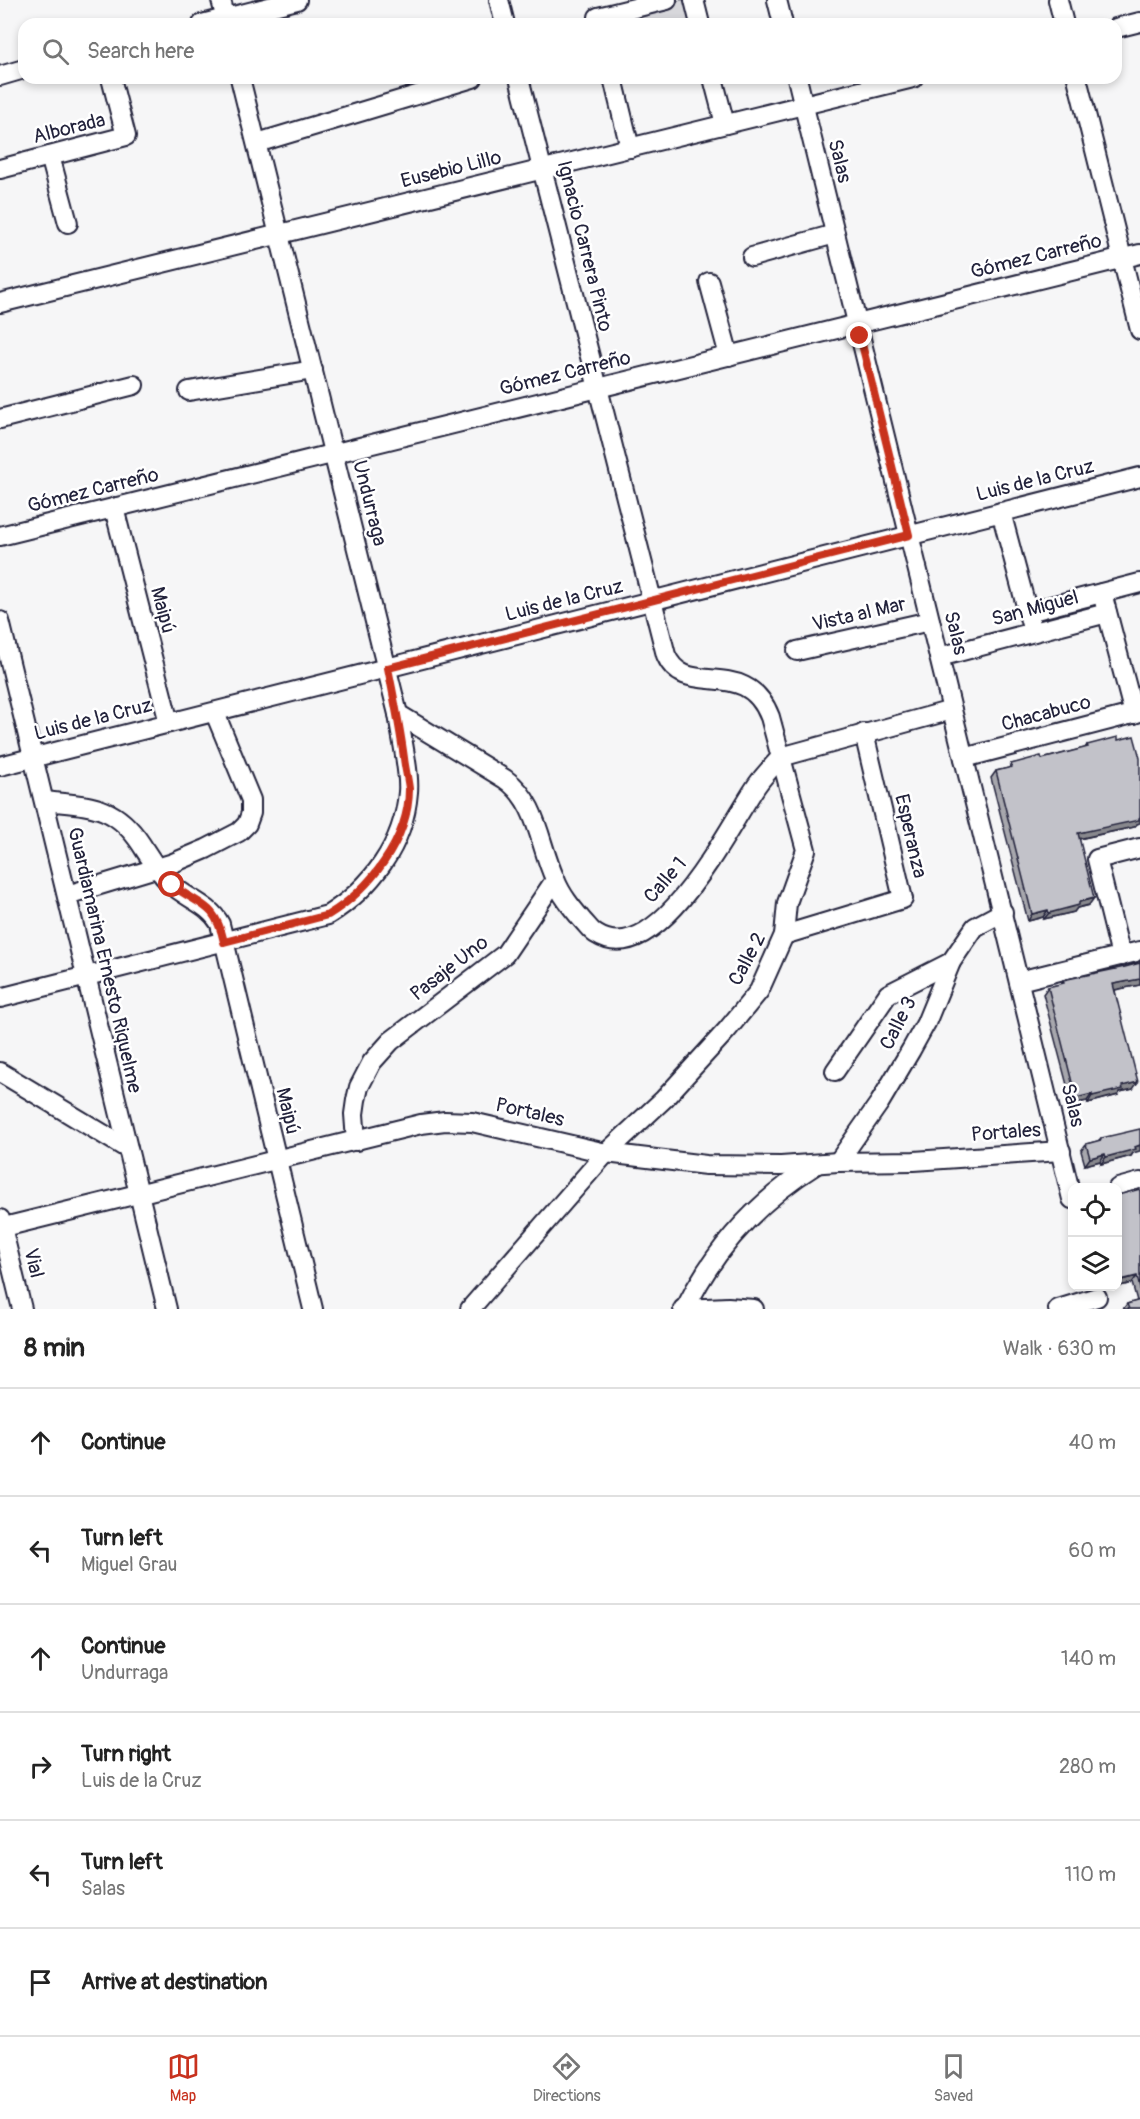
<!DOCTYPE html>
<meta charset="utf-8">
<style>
body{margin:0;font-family:Pangolin,sans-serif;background:#f6f6f6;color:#222}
.controls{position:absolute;right:18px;bottom:18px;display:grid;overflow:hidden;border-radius:12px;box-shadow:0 3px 9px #0003}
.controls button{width:54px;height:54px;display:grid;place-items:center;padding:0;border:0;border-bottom:2px solid #e0e0e0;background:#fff;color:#222;font:30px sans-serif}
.stop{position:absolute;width:18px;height:18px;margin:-14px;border:4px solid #c8321e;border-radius:50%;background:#fff}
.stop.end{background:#c8321e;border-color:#fff;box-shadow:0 2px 6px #0008}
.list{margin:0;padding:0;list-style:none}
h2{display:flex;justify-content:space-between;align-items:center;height:78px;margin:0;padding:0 24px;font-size:26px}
h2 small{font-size:20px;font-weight:400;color:#767676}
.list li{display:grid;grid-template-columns:39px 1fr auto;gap:18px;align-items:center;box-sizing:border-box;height:108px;padding:0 24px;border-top:2px solid #e0e0e0}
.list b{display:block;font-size:22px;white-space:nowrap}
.list p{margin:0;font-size:20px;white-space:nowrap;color:#767676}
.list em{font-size:20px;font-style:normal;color:#767676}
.icon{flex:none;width:33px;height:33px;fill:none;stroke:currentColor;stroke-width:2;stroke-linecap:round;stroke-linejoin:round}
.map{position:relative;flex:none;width:1140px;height:1309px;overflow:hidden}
.search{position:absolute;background:#fff;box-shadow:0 3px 9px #0003;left:18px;right:18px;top:18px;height:66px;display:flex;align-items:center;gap:15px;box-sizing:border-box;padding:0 21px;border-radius:18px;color:#767676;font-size:22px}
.sheet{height:726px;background:#fff}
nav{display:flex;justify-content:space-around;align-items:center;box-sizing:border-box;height:84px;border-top:2px solid #e0e0e0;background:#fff;font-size:16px;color:#767676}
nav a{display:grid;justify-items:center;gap:3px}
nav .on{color:#c8321e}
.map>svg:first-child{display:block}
.green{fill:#d7d7db;stroke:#7c7c8b;stroke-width:1.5}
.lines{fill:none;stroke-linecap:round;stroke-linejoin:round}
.minor-casing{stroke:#22223b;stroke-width:22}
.minor{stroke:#fff;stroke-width:18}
.wall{fill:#a7a7ad;stroke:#22223b;stroke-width:1.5}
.shaded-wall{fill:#88888d;stroke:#22223b;stroke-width:1.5}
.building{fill:#c2c2c9;stroke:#22223b;stroke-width:1.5}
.route{stroke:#c8321e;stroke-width:8}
.labels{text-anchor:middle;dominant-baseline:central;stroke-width:5;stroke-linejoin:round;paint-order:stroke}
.street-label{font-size:20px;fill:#22223b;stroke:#fff}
</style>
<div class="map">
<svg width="1140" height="1309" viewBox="0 0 1140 1309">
<rect width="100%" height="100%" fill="#f6f6f7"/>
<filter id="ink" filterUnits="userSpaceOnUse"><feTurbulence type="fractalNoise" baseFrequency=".0167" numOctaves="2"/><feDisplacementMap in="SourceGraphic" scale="12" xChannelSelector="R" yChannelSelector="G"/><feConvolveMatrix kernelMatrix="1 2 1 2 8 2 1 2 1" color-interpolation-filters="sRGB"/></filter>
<g filter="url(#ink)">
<polygon class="green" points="681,0 686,0 692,24 628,24 625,14"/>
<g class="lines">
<g class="minor-casing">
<g id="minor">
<polyline points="221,0 227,24"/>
<polyline points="499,0 505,24"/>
<polyline points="694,0 700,24"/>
<polyline points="777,0 783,24"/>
<polyline points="1058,0 1064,24"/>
<polyline points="598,17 667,0"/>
<polyline points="202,24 297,0"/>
<polyline points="1116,28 1140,22"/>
<polyline points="0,76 24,69"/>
<polyline points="613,78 630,148"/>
<polyline points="713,78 725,124"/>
<polyline points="797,78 1072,1199"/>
<polyline points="1077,78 1140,330"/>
<polyline points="257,143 473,78"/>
<polyline points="50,156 68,223"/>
<polyline points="0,169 126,136 111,78"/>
<polyline points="752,257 835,234"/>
<polyline points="709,282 729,356"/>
<polyline points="0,303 913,78"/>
<polyline points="189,391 313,370"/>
<polyline points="0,419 134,385"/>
<polyline points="114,508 169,723"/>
<polyline points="1001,512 1033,632"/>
<polyline points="0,536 1140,254"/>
<polyline points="1102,593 1134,714"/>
<polyline points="1028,612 1140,583"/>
<polyline points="0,621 167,1309"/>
<polyline points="797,651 930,621"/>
<polyline points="939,657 1107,613"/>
<path d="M398,714L505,779C538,802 539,845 555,879C561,895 572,908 583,921C587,925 591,931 596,934C658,974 731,822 757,785C764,775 773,766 781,757"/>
<polyline points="781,757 952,710"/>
<polyline points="964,758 1140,712"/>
<polyline points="0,766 1140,477"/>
<path d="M45,801C88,806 114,803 141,844C150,858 158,872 171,884C187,899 209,904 220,924L313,1309"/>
<polyline points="67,895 173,863 206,849 239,832 247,824 251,813 251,800 217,718"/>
<polyline points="784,935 903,899 864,733"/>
<polyline points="1121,956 1097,859 1140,848"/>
<polyline points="1019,981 1140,951"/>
<path d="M0,998L328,915C371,888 404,845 408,792C410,773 401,736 398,714L240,78"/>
<polyline points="835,1071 888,994 951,962"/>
<polyline points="0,1072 128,1149"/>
<polyline points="356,1141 354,1114 356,1100 359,1087 372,1062 391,1041 505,954 555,880"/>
<polyline points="838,1162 880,1102 911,1050 926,1023 951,962 975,927 1003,912"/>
<polyline points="1118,1188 1140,1182"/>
<polyline points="0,1219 22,1309"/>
<polyline points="0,1228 421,1124 445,1121 472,1122 606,1153 706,1165 781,1166 838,1162 914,1161 1061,1151"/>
<path d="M470,1309L606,1153L664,1099L727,1030L759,991L784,935L787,903L806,850L770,717C746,654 685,701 666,655L519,78"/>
<polyline points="683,1309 728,1307 754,1309"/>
<path d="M685,1309C715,1247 759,1200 817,1164"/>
<polyline points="1058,1309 1097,1297"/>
</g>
</g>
<use href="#minor" class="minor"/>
</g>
<g class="wall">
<polygon points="1087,745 1137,824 1134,827 1079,839 1089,905 1077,908 1074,912 1044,919 1043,917 1028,921 991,778 996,771 1009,768 1011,764 1042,759 1085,748"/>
<polygon points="1140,960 1140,985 1115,990 1133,1089 1120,1092 1118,1095 1088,1103 1087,1101 1072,1104 1043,994 1048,987 1061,984 1063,980 1125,967 1137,963"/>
<polygon points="1101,1138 1133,1153 1131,1156 1101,1164 1100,1161 1085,1165 1081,1151 1086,1144 1098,1141"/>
<polygon points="1140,1189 1140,1309 1123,1309 1127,1304 1137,1301 1132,1283 1116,1287 1118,1287 1118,1195"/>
</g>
<g class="shaded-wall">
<polygon points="1140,817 1140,823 1137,824 1134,827 1073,840 1078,833"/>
<polygon points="1094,898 1089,905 1077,908 1074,912 1044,919 1049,913 1079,902"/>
<polygon points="1048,910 1043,917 1028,921 1032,914"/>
<polygon points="1140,979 1140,985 1109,991 1113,984"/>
<polygon points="1138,1082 1133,1089 1120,1092 1118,1095 1088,1103 1092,1096 1122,1086"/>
<polygon points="1092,1094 1087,1101 1072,1104 1076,1098"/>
<polygon points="1140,1145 1140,1151 1133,1153 1131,1156 1101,1164 1106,1157"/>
<polygon points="1105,1154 1100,1161 1085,1165 1090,1158"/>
<polygon points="1137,1276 1132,1283 1116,1287 1121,1280"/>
</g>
<g class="building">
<polygon points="1134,736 1140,758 1140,817 1139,818 1139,820 1078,833 1094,898 1079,902 1079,905 1049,913 1048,910 1032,914 996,771 1012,767 1011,764 1041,756 1042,759 1088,747 1087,745 1118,737 1118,740"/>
<polygon points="1140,963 1140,979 1113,984 1138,1082 1122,1086 1123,1089 1092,1096 1092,1094 1076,1098 1048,987 1064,983 1063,980 1125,967"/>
<polygon points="1140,1129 1140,1145 1135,1147 1136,1149 1106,1157 1105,1154 1090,1158 1086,1144 1101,1140 1101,1138"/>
<polygon points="1140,1189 1140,1289 1137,1276 1121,1280 1118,1266 1118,1195"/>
<polygon points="1140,1300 1140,1309 1129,1309 1127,1304"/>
</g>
</g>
<g class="lines" filter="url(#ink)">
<path class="route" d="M172,885C201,907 215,902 224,942L328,915C369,890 409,840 409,789C408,779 405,768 404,758C400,727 394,698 388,668L909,535L860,336"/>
</g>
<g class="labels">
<g class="street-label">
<text transform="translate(69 128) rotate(-14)">Alborada</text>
<text transform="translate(840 161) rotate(76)">Salas</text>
<text transform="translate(451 169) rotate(-14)">Eusebio Lillo</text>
<text transform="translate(585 246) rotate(76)">Ignacio Carrera Pinto</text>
<text transform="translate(1036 256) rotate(-14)">Gómez Carreño</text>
<text transform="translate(565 373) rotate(-14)">Gómez Carreño</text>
<text transform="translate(1035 480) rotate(-14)">Luis de la Cruz</text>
<text transform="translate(93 490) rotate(-14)">Gómez Carreño</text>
<text transform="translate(370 503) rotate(76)">Undurraga</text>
<text transform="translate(564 600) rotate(-14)">Luis de la Cruz</text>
<text transform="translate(1035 608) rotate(-15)">San Miguel</text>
<text transform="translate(163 610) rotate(75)">Maipú</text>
<text transform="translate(859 614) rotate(-13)">Vista al Mar</text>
<text transform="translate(956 633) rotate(76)">Salas</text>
<text transform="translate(1046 713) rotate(-15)">Chacabuco</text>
<text transform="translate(93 719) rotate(-14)">Luis de la Cruz</text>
<text transform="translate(911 836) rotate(77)">Esperanza</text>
<text transform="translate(665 880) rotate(-49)">Calle 1</text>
<text transform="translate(747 959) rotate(-62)">Calle 2</text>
<text transform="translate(105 960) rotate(77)">Guardiamarina Ernesto Riquelme</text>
<text transform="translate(449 968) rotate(-38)">Pasaje Uno</text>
<text transform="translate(898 1023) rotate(-63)">Calle 3</text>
<text transform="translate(1073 1105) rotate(76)">Salas</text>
<text transform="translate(288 1111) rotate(77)">Maipú</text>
<text transform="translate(530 1112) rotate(13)">Portales</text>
<text transform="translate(1006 1132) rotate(-4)">Portales</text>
<text transform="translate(34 1263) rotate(77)">Vial</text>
</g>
</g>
</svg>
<div class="controls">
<button><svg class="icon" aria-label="locate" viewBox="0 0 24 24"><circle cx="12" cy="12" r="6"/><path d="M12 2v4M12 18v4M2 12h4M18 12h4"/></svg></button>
<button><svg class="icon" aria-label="layers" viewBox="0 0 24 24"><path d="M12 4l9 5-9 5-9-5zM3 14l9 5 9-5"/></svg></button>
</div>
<div class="stop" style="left:172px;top:885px"></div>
<div class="stop end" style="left:860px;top:336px"></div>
<div class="search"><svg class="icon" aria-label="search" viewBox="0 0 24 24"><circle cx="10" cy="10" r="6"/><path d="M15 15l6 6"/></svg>Search here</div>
</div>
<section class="sheet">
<h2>8 min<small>Walk · 630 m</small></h2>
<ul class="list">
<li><svg class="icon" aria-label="ahead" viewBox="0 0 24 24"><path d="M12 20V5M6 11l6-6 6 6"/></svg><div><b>Continue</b></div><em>40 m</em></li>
<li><svg class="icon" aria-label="left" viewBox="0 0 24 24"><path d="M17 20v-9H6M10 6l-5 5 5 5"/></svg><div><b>Turn left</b><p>Miguel Grau</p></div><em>60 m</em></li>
<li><svg class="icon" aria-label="ahead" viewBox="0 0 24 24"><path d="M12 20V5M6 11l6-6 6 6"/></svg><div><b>Continue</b><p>Undurraga</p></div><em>140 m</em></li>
<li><svg class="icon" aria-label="right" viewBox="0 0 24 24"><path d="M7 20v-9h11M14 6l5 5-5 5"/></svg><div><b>Turn right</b><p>Luis de la Cruz</p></div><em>280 m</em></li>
<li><svg class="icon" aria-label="left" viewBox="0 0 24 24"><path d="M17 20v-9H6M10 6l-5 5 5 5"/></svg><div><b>Turn left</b><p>Salas</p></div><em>110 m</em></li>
<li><svg class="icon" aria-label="arrive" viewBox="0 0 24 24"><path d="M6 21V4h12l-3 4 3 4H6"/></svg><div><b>Arrive at destination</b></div></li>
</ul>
</section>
<nav>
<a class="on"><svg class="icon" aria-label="map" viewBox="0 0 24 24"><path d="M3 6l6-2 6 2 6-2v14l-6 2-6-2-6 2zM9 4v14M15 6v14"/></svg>Map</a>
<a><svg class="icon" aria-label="directions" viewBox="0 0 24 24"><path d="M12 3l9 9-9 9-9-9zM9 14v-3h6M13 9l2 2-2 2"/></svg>Directions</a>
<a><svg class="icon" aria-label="saved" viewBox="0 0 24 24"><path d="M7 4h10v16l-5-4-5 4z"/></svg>Saved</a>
</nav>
